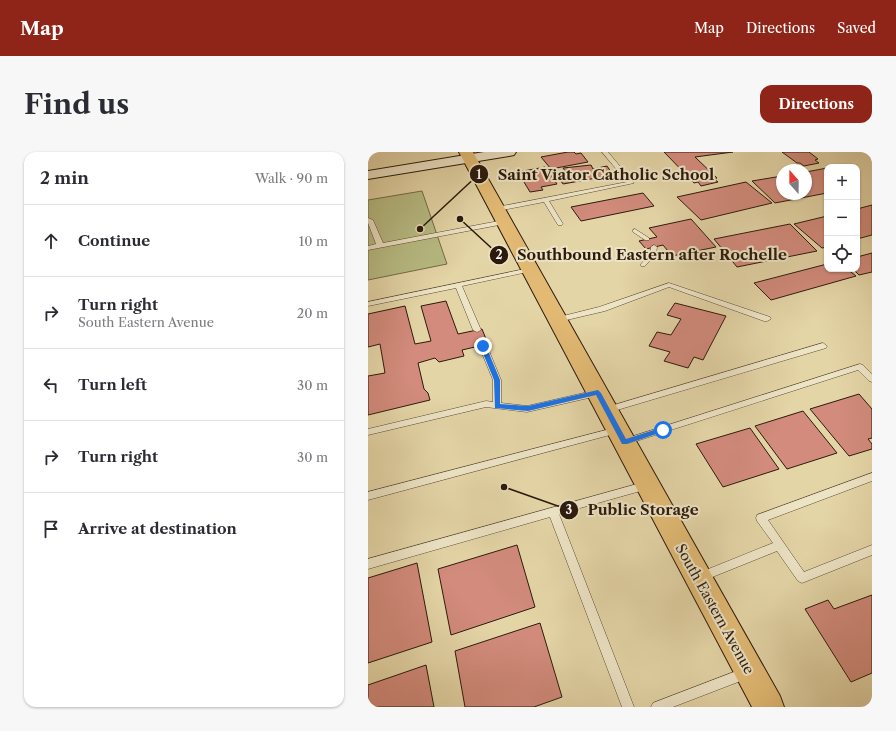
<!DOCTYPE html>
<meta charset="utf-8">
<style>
body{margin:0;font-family:"Libre Caslon Text",serif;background:#f7f7f7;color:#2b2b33}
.controls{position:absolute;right:12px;top:12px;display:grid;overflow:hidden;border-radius:8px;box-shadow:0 1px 3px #0004}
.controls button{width:36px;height:36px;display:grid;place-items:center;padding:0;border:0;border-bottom:1px solid #e1e1e2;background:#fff;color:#2b2b33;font:20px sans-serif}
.compass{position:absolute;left:408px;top:12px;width:36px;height:36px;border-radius:50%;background:#fff;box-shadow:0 1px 3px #0004;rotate:339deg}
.stop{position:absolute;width:12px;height:12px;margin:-9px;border:3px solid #1a73e8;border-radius:50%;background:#fff}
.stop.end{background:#1a73e8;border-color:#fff;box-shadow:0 1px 4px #0008}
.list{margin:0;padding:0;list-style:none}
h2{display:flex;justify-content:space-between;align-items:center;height:52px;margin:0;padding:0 16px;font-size:17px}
h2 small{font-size:13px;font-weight:400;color:#7c7c81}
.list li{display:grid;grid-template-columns:26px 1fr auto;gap:12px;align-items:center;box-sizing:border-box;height:72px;padding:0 16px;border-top:1px solid #e1e1e2}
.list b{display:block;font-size:15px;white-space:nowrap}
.list p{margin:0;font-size:13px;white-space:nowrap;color:#7c7c81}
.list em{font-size:13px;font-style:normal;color:#7c7c81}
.icon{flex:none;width:22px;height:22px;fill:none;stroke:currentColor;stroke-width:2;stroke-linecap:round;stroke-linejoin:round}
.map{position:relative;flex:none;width:504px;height:555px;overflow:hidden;border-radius:12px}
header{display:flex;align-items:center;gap:24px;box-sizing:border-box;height:56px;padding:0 20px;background:#8f2418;color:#fff}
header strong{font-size:19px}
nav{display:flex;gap:22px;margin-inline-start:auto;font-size:14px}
.intro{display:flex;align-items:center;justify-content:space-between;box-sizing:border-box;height:96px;padding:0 24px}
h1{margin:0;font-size:28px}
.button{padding:10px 18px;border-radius:12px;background:#8f2418;color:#fff;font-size:14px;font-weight:700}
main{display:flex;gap:24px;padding:0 24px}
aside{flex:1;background:#fff;border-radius:12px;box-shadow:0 1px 3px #0004}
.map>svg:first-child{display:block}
.green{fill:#b8bc84;stroke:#726b48}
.building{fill:#d28b7c;stroke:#2b1a0c}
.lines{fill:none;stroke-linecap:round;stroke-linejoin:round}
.lane-casing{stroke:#594933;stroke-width:1}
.secondary-casing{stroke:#2b1a0c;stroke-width:2}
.primary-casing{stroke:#2b1a0c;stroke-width:2}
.lane{fill:#ede4c6;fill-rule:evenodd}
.secondary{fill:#ede4c6;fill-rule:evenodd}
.primary{fill:#e2ba74;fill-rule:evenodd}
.route{fill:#1a73e8}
.labels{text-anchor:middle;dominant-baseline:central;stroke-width:4;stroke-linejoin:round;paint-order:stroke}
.street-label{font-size:14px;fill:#2b1a0c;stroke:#ede4c6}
.leader{fill:none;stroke:#2b1a0c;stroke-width:1.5}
.callout-dot{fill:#2b1a0c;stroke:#ede4c6;stroke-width:1.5}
.mark-label{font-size:12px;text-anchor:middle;font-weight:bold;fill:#fff}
.callout-label{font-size:15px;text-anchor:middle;font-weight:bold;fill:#2b1a0c;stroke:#ede4c6;stroke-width:4;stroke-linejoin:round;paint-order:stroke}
</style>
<header>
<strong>Map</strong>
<nav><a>Map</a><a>Directions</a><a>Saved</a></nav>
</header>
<div class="intro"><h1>Find us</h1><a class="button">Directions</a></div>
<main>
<aside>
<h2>2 min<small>Walk · 90 m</small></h2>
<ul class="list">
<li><svg class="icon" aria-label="ahead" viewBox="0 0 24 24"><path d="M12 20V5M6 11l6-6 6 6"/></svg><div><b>Continue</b></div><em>10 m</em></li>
<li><svg class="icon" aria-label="right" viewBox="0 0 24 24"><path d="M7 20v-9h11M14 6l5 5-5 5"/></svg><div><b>Turn right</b><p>South Eastern Avenue</p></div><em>20 m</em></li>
<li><svg class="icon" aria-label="left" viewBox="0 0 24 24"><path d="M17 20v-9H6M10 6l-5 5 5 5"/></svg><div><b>Turn left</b></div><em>30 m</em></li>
<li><svg class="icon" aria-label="right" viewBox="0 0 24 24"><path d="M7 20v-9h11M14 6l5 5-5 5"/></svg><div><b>Turn right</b></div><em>30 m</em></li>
<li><svg class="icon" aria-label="arrive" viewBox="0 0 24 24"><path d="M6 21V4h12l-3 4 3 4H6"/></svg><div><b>Arrive at destination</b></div></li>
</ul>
</aside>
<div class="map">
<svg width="504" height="555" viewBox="0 0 504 555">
<rect width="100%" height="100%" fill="#e4d5a7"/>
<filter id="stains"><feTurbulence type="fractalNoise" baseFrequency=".005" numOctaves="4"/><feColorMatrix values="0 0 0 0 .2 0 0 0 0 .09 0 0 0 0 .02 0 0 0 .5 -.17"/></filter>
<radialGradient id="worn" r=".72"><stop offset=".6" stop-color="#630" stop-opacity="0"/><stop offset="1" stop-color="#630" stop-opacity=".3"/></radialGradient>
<polygon class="green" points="54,39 79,112 0,128 0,48"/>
<g class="building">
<polygon points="200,0 206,0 208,2 213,1 220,10 183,17 173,5"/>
<polygon points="296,0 365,0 327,5 349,26 346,27 350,30 333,34 330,30 326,31"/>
<polygon points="414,0 441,0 450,7 447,8 451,11 436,14 432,11 429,11"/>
<polygon points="223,13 225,17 239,14 245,23 195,32 190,25 200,23 195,16"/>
<polygon points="177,15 189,32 173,35 175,38 162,40 150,20"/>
<polygon points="459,16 459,41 407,51 384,29 414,24 414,42 438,42 438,20"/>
<polygon points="378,30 404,51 333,68 309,45"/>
<polygon points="275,41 286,54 213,69 203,55"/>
<polygon points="504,53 504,83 489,87 489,57"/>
<polygon points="459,64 459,95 454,96 426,72"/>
<polygon points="323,67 348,95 304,104 295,93 278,97 271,89 289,85 281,76"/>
<polygon points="422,72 449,99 369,115 346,87"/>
<polygon points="504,101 504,120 491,123 485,117 489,117 489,105"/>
<polygon points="459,112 459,117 479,117 488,124 403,148 386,131"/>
<polygon points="78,149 90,182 114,177 120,192 94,198 96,204 71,210 67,206 50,211 56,237 60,241 62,248 0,263 0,224 17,221 12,192 0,195 0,162 37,154 47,192 63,189 53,154"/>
<polygon points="307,151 358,164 335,208 326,205 320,216 296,209 302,200 281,194 289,180 303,183 313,167 299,163"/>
<polygon points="491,242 504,257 504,286 500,287 504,292 504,297 481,304 442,257"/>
<polygon points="435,259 469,301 419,317 387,274"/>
<polygon points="382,276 411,317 355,335 328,292"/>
<polygon points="149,393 167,455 83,483 70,417"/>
<polygon points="49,411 64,490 0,511 0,426"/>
<polygon points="504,443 504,521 483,530 437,457 460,448 466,457"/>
<polygon points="172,471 194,545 166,555 97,555 87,499"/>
<polygon points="58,513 66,555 0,555 0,533"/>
</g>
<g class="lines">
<g class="lane-casing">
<g id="lane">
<polygon points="234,0 240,0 266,31 181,49 195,72 194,73 190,73 176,50 129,59 126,57 129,55 259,30"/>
<polygon points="0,66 5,68 15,91 136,68 139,70 136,72 0,98 0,94 8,92 0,71"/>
<polygon points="267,77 281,86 281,88 277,88 265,80 265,78"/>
<polygon points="286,93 289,95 288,102 277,114 273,114 273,112 282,102 283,95"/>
<polygon points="162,116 164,117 164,119 94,134 113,178 109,180 105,178 88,136 0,154 0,150"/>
<polygon points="301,131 402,165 403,167 399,169 396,169 301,135 237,159 190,170 186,168 187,166 231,155"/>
<polygon points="115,191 119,194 133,228 133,251 159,254 229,238 233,241 229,244 159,260 118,255 0,283 0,277 118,249 125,250 125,228 111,194"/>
<polygon points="455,191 459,194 458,196 239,261 235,258 236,256"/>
<polygon points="492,212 495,213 504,222 504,230 501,229 490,218 256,293 253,292 251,290 253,288"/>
<polygon points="250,275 255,278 253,280 0,348 0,340"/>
<polygon points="504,321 504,329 400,368 436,420 504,393 504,403 434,431 430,429 409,399 332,430 328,428 327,425 328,422 405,391 389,369 388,366 389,363"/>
<polygon points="280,329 283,330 285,333 283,336 191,362 266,555 254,555 182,365 0,417 0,407"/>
<polygon points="379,515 383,517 385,521 383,525 305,555 283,555 285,551"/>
</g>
</g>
<g class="secondary-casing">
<polygon id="secondary" points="116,0 148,0 146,3 141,4 0,27 0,19"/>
</g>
<g class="primary-casing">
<polygon id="primary" points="91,0 105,0 412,544 416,555 384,555"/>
</g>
<use href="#lane" class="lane"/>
<use href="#secondary" class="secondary"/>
<use href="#primary" class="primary"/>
</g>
<polygon class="route" points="113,192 118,194 132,228 132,252 160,254 230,238 233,241 258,287 295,275 298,278 297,279 259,292 254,292 228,243 160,259 127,256 126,228 112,194"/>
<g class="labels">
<g class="street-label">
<text transform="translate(347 457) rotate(61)">South Eastern Avenue</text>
</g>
</g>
<path class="leader" d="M52 77L111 22M92 67L131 103M136 335L201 358"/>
<g class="callout-dot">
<circle cx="52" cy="77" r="4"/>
<circle cx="92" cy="67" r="4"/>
<circle cx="136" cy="335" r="4"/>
<circle cx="111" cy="22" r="10"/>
<circle cx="131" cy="103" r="10"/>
<circle cx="201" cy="358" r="10"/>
</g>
<g class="mark-label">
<text x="111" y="27">1</text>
<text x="131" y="107">2</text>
<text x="201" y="362">3</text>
</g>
<g class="callout-label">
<text x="238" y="28">Saint Viator Catholic School</text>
<text x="284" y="108">Southbound Eastern after Rochelle</text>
<text x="275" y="363">Public Storage</text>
</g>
<rect width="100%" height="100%" filter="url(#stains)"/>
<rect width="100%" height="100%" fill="url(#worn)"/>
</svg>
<div class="controls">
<button>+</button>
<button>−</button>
<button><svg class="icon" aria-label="locate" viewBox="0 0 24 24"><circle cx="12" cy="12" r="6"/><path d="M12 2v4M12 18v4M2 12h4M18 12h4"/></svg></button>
</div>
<svg class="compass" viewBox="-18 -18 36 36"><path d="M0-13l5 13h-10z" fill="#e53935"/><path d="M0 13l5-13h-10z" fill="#7c7c81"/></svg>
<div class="stop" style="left:295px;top:278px"></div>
<div class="stop end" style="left:115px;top:194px"></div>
</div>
</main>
